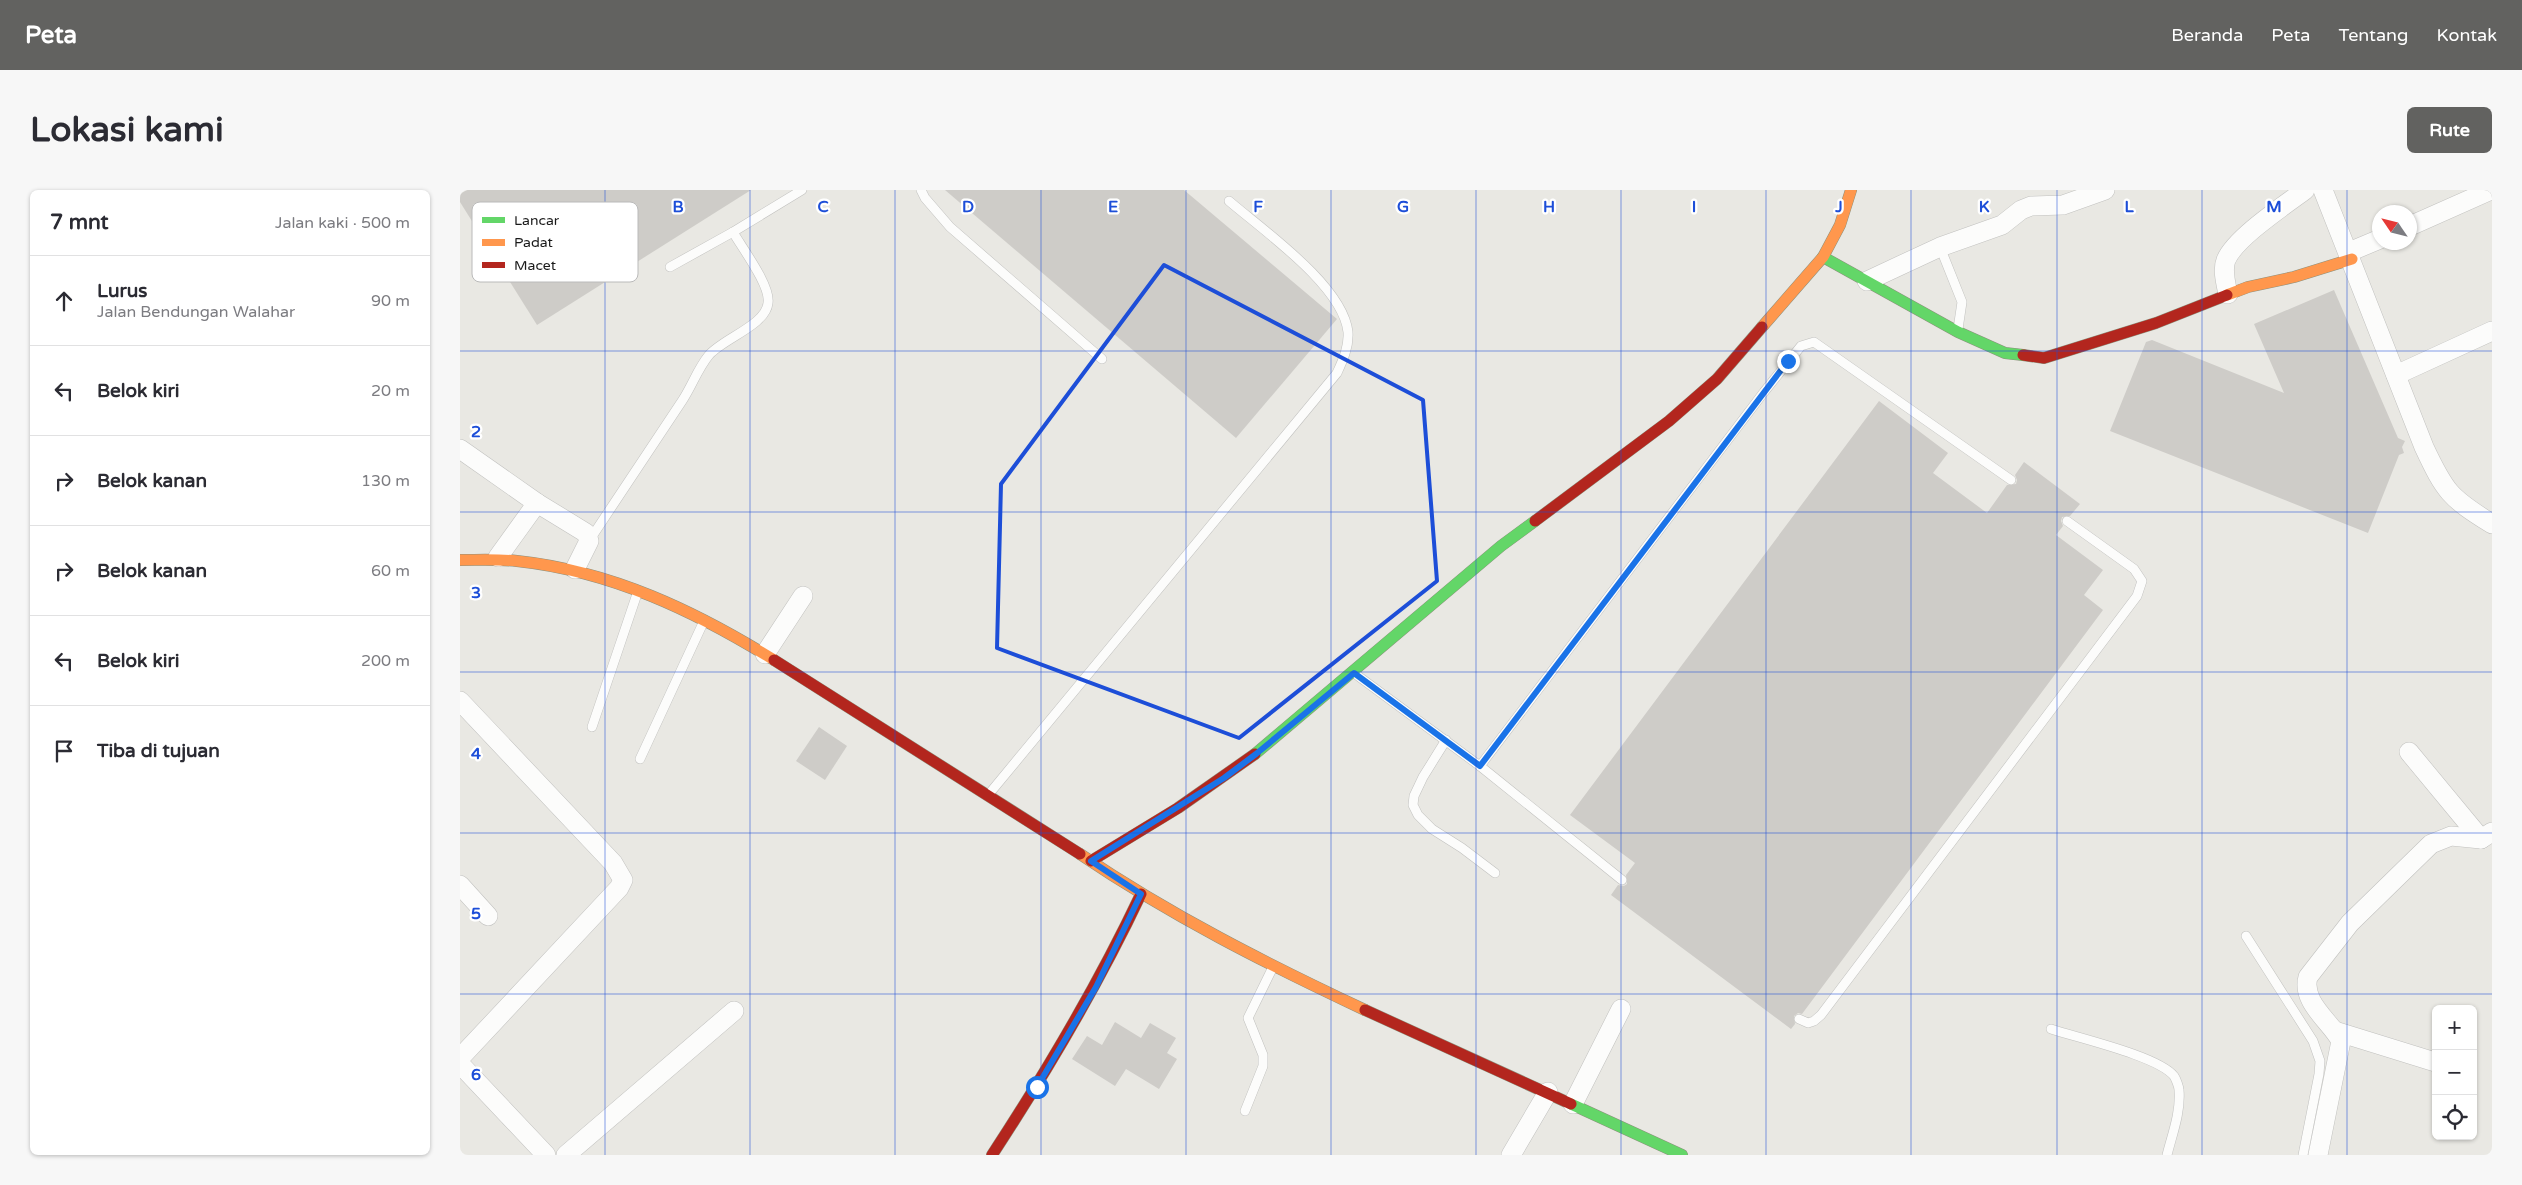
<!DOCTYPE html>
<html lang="id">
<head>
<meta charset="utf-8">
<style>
	:root { --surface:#fff; --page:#f7f7f7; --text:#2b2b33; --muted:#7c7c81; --line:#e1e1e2; --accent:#626260 }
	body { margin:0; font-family:"Varela Round",sans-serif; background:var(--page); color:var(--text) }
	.controls { position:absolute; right:15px; bottom:15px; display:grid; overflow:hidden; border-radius:8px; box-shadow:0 1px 4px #0004 }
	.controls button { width:45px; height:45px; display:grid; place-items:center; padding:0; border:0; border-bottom:1px solid var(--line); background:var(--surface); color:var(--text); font:25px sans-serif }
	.compass { position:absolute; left:1912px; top:15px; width:45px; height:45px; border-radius:50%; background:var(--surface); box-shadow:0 1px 4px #0004; rotate:305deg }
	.stop { position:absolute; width:15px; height:15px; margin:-11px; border:4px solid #1a73e8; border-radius:50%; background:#fff }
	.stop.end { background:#1a73e8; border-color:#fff; box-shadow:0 1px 5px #0008 }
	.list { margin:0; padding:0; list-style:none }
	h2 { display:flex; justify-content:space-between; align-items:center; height:65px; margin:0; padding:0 20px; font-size:21px }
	h2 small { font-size:16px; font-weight:400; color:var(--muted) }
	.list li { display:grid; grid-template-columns:32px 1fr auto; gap:15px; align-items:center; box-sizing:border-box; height:90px; padding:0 20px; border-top:1px solid var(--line) }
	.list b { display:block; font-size:19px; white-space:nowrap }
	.list p { margin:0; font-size:16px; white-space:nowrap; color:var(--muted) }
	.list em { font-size:16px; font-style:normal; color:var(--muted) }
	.icon { flex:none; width:28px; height:28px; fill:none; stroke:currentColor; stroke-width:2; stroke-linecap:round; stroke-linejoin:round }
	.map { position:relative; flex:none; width:2032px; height:965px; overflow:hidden; border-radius:8px }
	header { display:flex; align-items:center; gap:30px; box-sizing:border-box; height:70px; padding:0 25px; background:var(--accent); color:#fff }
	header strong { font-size:24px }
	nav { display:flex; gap:28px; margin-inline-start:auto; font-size:18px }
	.intro { display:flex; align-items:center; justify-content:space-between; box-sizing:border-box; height:120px; padding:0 30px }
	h1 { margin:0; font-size:35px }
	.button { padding:12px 22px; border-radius:8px; background:var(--accent); color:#fff; font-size:18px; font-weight:700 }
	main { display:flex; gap:30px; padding:0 30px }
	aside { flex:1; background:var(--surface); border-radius:8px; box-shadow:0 1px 4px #0004 }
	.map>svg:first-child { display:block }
	.building { fill:#ceccc8 }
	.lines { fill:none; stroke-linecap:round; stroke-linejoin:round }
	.lane-casing { stroke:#c1c1bf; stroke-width:10 }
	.street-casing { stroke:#c1c1bf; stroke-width:20 }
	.fast-casing { stroke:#8d917d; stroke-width:12 }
	.slow-casing { stroke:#8d917d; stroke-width:12 }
	.jam-casing { stroke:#8d917d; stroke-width:12 }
	.lane { stroke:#fcfcfb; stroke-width:9 }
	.street { stroke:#fcfcfb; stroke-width:19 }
	.fast { stroke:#63d668; stroke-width:11 }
	.slow { stroke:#ff974d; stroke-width:11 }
	.jam { stroke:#b3261e; stroke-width:11 }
	.route { stroke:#1a73e8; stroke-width:6 }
	.marked { fill:none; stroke:#1d4ed8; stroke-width:4; stroke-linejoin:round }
	.grid { fill:none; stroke:#1d4ed8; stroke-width:1; stroke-opacity:0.55 }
	.key { fill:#fff; stroke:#bababa; stroke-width:1 }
	.key-label { font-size:14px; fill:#1a1a1a }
	.grid-label { font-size:16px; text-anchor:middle; font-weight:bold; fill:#1d4ed8; stroke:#fff; stroke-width:4.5; stroke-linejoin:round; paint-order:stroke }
</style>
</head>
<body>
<header>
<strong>Peta</strong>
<nav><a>Beranda</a><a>Peta</a><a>Tentang</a><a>Kontak</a></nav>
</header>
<div class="intro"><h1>Lokasi kami</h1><a class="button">Rute</a></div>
<main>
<aside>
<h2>7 mnt<small>Jalan kaki · 500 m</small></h2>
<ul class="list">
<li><svg class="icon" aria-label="ahead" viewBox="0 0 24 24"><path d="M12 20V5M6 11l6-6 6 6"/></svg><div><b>Lurus</b><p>Jalan Bendungan Walahar</p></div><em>90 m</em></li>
<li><svg class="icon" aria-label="left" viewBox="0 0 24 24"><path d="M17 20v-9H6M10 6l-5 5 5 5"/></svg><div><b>Belok kiri</b></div><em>20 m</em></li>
<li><svg class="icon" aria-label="right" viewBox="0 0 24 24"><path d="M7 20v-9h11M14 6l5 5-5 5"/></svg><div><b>Belok kanan</b></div><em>130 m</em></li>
<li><svg class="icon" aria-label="right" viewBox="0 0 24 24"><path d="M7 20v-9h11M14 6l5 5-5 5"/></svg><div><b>Belok kanan</b></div><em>60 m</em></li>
<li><svg class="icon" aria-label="left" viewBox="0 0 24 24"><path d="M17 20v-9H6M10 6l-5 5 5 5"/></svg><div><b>Belok kiri</b></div><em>200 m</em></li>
<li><svg class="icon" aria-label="arrive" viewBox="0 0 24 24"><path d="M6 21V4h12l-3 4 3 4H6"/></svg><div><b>Tiba di tujuan</b></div></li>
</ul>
</aside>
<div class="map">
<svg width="2032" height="965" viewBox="0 0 2032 965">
	<rect width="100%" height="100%" fill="#e9e8e3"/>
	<g class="building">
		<path d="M 7,0 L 291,0 L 77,135 L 0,12 L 0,4 Z"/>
		<path d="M 485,0 L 724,0 L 877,129 L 776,248 Z"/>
		<path d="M 1874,100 L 1938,248 L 1945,251 L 1942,257 L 1944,263 L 1939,265 L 1908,343 L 1650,241 L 1686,152 L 1692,150 L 1824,203 L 1794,134 Z"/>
		<path d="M 1419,211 L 1488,263 L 1473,283 L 1527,323 L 1547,295 L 1556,294 L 1557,290 L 1555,285 L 1564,272 L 1620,314 L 1610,326 L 1602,327 L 1601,331 L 1603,336 L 1596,345 L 1643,380 L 1624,405 L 1643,420 L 1342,824 L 1338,823 L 1334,826 L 1335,834 L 1331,839 L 1151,705 L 1158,695 L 1164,696 L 1167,694 L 1166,685 L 1175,673 L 1110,625 Z"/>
		<path d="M 359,537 L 387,556 L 365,590 L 336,571 Z"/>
		<path d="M 655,832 L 681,848 L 690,833 L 716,848 L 707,863 L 717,869 L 699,899 L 666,879 L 655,896 L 612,869 L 627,846 L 642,855 Z"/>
	</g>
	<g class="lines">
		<defs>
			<g id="lane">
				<path d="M 461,0 L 465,8 L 490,37 L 642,169"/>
				<path d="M 1480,57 L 1502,112 L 1498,139"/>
				<path d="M 210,77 L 273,42 L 342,0"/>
				<path d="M 129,351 C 160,304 191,257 222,211 C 232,196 238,178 249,165 C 264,148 306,135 308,113 C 311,96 282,58 273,42"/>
				<path d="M 894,483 L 1020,576 L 1162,690"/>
				<path d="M 132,537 L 177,404"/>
				<path d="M 986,550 L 963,587 L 954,606 L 953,615 L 958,625 L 972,639 L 1002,658 L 1035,683"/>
				<path d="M 180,569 L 243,433"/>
				<path d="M 1020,576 L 1304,202 L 1341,156 L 1354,152 L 1551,290"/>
				<path d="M 529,604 L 877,183 C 883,170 889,157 888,142 C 883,96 804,41 769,11"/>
				<path d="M 1786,746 L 1853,851 L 1860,871 L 1859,884 L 1843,965"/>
				<path d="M 1339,829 L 1348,833 L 1354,831 L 1361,825 L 1677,406 L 1682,391 L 1674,379 L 1607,331"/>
				<path d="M 1591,839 C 1618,848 1698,866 1714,886 C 1716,889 1719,897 1719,900 C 1721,922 1712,945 1707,965"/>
				<path d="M 785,921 L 803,876 L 803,865 L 788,828 L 813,777"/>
			</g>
			<g id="street">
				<path d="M 1863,0 L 1964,257 C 1985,302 1990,308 2032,334"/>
				<path d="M 1950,36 L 2031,0"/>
				<path d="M 1889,62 L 1920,49"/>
				<path d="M 1407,91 L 1480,57 L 1542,35 L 1561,20 L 1571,16 L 1603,15 L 1645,0"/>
				<path d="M 1768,104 C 1766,94 1762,80 1766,70 C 1775,48 1825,15 1845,0"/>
				<path d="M 1936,185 L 2032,141"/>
				<path d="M 0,259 L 77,313 L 126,343 L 129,351 L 115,379"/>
				<path d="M 38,367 L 77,313"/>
				<path d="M 305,464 L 343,406"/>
				<path d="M 0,511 L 153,673 L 163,690 L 159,698 L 0,868"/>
				<path d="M 1949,562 L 2021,649"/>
				<path d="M 0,695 L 28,726"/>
				<path d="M 1875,841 L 1975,872"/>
				<path d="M 0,874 L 86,965"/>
				<path d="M 1113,914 L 1161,819"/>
				<path d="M 106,965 L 274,821"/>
				<path d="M 1051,965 L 1088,902"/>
				<path d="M 1858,965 L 1881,851 C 1870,831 1841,812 1848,787 L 1890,733 L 1971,654 L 1991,646 L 2021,649 L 2032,642"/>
			</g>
			<g id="fast">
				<path d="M 1363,67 L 1498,142 L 1545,163 L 1563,165"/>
				<path d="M 795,564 L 1041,356 L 1075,331"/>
				<path d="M 1111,914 L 1222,965"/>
			</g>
			<g id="slow">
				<path d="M 1767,105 L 1788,97 L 1834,87 L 1892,69"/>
				<path d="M 1302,137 L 1363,67 L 1380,35 L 1391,0"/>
				<path d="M 0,370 C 19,370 38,369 57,371 C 151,381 235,421 314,470"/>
				<path d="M 620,664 C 710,725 807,774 905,820"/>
			</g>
			<g id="jam">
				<path d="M 1563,165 L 1584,168 L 1696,133 L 1767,105"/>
				<path d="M 1075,331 L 1209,231 L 1257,189 L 1302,137"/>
				<path d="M 314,470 L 620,664"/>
				<path d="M 631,671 L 718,618 L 795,564"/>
				<path d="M 905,820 L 1111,914"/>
				<path d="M 532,965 C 587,881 638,795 681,704"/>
			</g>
		</defs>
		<use href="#lane" class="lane-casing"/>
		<use href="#street" class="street-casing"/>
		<use href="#fast" class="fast-casing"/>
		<use href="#slow" class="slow-casing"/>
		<use href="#jam" class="jam-casing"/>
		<use href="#lane" class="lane"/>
		<use href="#street" class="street"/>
		<use href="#fast" class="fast"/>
		<use href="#slow" class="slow"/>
		<use href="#jam" class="jam"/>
	</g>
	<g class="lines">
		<path class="route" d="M 577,897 L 636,797 L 681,704 L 631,671 L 764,588 L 796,564 L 894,483 L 1020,576 L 1328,171"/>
	</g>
	<path class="marked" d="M 704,75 L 963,210 L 977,391 L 779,548 L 537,458 L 541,294 Z"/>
	<path class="grid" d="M 145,0 L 145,965M 290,0 L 290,965M 435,0 L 435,965M 581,0 L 581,965M 726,0 L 726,965M 871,0 L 871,965M 1016,0 L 1016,965M 1161,0 L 1161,965M 1306,0 L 1306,965M 1451,0 L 1451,965M 1597,0 L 1597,965M 1742,0 L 1742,965M 1887,0 L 1887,965M 0,161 L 2032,161M 0,322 L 2032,322M 0,482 L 2032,482M 0,643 L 2032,643M 0,804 L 2032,804"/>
	<rect x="12" y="12" width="166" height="80" rx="8" class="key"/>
	<rect x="22" y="27" width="23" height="6" fill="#63d668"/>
	<rect x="22" y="49" width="23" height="7" fill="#ff974d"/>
	<rect x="22" y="72" width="23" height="6" fill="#b3261e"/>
	<g class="key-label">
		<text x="54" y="35">Lancar</text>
		<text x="54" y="57">Padat</text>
		<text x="54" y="80">Macet</text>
	</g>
	<g class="grid-label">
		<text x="218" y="22">B</text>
		<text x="363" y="22">C</text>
		<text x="508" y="22">D</text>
		<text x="653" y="22">E</text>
		<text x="798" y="22">F</text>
		<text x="943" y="22">G</text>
		<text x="1089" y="22">H</text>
		<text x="1234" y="22">I</text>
		<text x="1379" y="22">J</text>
		<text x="1524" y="22">K</text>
		<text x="1669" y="22">L</text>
		<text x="1814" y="22">M</text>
		<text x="16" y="247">2</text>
		<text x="16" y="408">3</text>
		<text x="16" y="569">4</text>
		<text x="16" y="729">5</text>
		<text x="16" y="890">6</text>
	</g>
</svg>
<div class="controls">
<button>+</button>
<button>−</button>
<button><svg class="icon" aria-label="locate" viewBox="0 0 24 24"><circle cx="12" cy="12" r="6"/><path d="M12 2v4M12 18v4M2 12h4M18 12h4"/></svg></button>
</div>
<svg class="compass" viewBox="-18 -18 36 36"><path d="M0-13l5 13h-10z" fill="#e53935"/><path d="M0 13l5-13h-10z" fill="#7c7c81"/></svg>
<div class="stop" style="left:577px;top:897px"></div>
<div class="stop end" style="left:1328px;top:171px"></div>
</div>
</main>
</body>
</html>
